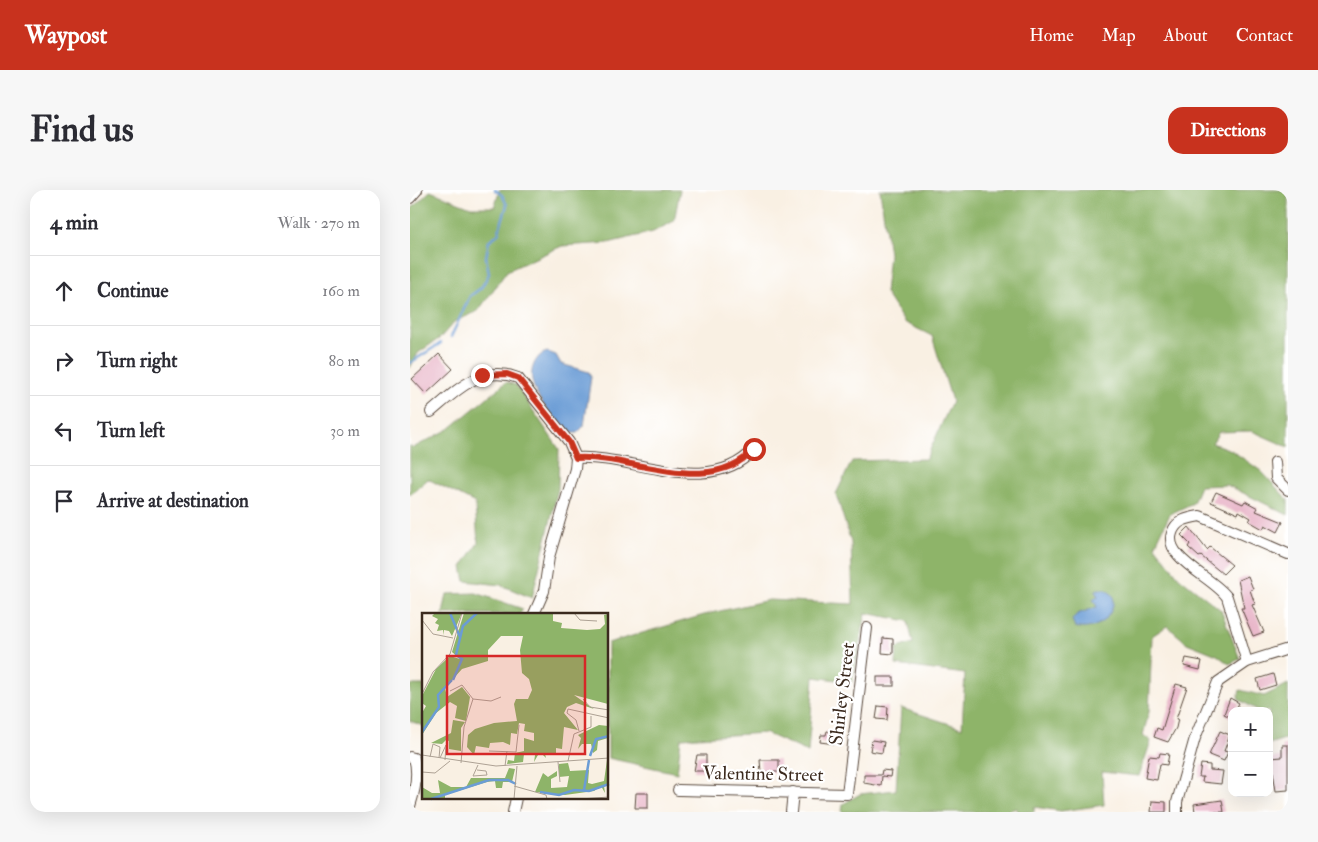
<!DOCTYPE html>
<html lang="en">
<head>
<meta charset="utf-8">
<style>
	:root { --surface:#fff; --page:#f7f7f7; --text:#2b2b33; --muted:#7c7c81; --line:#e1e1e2; --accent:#c8321e }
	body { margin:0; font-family:"IM FELL Double Pica",serif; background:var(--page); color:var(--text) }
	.controls { position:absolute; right:15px; bottom:15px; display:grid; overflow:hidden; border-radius:10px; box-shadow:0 5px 20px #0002 }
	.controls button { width:45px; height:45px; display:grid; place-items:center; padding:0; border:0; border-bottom:1px solid var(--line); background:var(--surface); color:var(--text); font:25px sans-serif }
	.stop { position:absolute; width:15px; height:15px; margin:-11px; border:4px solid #c8321e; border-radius:50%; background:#fff }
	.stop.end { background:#c8321e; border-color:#fff; box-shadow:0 1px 5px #0008 }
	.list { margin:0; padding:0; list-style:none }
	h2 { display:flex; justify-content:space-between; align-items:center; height:65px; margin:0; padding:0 20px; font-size:21px }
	h2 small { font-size:16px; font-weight:400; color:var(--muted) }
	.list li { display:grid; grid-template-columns:32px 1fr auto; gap:15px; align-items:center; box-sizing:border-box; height:70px; padding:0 20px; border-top:1px solid var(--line) }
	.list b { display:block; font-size:19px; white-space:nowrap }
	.list em { font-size:16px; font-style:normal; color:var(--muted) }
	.icon { flex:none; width:28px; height:28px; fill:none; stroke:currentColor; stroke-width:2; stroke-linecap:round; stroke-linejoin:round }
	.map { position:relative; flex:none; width:878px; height:622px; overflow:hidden; border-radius:15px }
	header { display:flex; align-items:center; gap:30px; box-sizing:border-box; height:70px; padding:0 25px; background:var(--accent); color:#fff }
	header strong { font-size:24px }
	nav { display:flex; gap:28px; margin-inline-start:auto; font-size:18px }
	.intro { display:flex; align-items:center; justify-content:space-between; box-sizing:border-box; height:120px; padding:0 30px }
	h1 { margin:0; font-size:35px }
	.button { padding:12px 22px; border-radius:15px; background:var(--accent); color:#fff; font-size:18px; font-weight:700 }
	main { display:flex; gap:30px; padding:0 30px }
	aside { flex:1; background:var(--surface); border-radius:15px; box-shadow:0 5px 20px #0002 }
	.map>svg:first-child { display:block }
	.forest { fill:#8eb469; stroke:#646f44 }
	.water { fill:#6b9cd5; stroke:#53637a }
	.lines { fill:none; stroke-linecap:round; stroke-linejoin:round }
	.stream { stroke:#6b9cd5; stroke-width:2.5 }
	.building { fill:#e7b0c5 }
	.minor-casing { stroke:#58483c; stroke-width:12 }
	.minor { stroke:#fff; stroke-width:10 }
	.route { stroke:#c8321e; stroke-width:6 }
	.labels { text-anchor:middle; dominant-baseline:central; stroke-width:4.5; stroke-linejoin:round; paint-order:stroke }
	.street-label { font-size:19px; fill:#3b2a1e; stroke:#fff }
	.inset-river { fill:none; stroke:#6b9cd5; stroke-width:2.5 }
	.inset-road { fill:none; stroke:#ada194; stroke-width:1 }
	.view { fill:#d62828; fill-opacity:0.15; stroke:#d62828; stroke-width:2.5 }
	.inset-edge { fill:none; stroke:#3b2a1e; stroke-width:2.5 }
</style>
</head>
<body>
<header>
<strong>Waypost</strong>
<nav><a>Home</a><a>Map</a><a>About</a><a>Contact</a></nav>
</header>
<div class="intro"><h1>Find us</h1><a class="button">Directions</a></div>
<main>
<aside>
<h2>4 min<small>Walk · 270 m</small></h2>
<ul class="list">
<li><svg class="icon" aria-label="ahead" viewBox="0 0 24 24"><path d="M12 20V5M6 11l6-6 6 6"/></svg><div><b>Continue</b></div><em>160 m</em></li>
<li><svg class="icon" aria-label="right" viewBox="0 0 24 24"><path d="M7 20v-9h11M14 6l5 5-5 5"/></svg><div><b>Turn right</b></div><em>80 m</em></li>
<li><svg class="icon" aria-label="left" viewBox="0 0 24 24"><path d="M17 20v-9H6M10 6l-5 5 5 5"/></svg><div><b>Turn left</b></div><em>30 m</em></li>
<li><svg class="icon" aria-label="arrive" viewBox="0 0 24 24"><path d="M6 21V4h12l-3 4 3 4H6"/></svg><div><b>Arrive at destination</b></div></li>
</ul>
</aside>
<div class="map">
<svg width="878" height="622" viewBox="0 0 878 622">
	<rect width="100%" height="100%" fill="#fff"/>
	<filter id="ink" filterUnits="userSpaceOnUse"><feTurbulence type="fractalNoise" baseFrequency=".02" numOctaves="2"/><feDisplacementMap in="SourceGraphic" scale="10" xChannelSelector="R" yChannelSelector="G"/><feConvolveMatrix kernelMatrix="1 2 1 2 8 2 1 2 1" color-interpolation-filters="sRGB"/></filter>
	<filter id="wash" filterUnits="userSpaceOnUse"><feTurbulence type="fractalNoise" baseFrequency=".0096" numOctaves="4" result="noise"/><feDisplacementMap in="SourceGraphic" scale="20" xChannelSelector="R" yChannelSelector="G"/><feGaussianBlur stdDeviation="1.12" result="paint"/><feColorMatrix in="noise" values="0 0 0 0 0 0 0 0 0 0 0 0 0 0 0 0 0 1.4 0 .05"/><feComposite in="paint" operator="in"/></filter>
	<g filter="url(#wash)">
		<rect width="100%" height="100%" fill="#f9f0e3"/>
		<g class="forest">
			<path d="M 89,0 L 270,0 L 264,31 L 243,42 L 198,53 L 152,56 L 97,81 L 68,121 L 44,132 L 30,148 L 8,163 L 0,178 L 0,20 L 20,1 L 61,17 L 85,17 Z"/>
			<path d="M 470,0 L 878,0 L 878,257 L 842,241 L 809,242 L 802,253 L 821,260 L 851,281 L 878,310 L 878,325 L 817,295 L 790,296 L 783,313 L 760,324 L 745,356 L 769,387 L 811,420 L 830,469 L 819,474 L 807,465 L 777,453 L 757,436 L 742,446 L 739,522 L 733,545 L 741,551 L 729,586 L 692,582 L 694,615 L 651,621 L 624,617 L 624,622 L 608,622 L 607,618 L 594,622 L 432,622 L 433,614 L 450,604 L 486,600 L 491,518 L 552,538 L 555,484 L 486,475 L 487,458 L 503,453 L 498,431 L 456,423 L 442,492 L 404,487 L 398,562 L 355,543 L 271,548 L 267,583 L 198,568 L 198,453 L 301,423 L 359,410 L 443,414 L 441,352 L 426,304 L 442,271 L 516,269 L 542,211 L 522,146 L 494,132 L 475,103 L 479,64 Z"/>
			<path d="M 96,192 L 106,195 L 149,259 L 148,299 L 122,408 L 91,395 L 55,391 L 52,377 L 68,353 L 65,313 L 18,289 L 0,305 L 0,255 L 3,258 L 39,239 Z"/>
			<path d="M 66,403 L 113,419 L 110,424 L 33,424 L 37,404 Z"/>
			<path d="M 878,494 L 878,548 L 859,554 L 859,521 L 849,521 L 828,509 L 830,500 L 854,506 Z"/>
			<path d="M 0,495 L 14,495 L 14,536 L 0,531 Z"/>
		</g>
		<g class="water">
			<path d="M 138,162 L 146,165 L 151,174 L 179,182 L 181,187 L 174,236 L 167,243 L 156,243 C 143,226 113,198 124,174 C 127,168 131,163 138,162 Z"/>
			<path d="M 688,399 L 695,399 L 703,405 C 707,426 685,443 665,437 L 662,430 L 667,424 L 687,417 L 683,409 L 688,407 L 685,401 Z"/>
		</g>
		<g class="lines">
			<g class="stream">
				<path d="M 41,147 L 60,106 L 71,98 L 79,84 L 76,67 L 79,51 L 88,44 L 97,15 L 92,5 L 85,0"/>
				<path d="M 0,173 L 31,153"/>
			</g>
		</g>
		<g id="blocks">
			<g class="building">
				<path d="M 29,164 L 43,179 L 16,204 L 2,189 Z"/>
				<path d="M 806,302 L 833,314 L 835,311 L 848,318 L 846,321 L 873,332 L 868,342 L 855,335 L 853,339 L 839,331 L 841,328 L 829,321 L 828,324 L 801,312 Z"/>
				<path d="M 779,337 L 797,360 L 800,357 L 822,375 L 813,384 L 791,366 L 789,367 L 778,357 L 780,354 L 771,345 Z"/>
				<path d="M 838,386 L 843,399 L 840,400 L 845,414 L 842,415 L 854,442 L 843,446 L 831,418 L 834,418 L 828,390 Z"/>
				<path d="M 473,448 L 483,449 L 483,464 L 472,463 Z"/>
				<path d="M 776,468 L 792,471 L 790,480 L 774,476 Z"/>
				<path d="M 863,484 L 866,495 L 850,500 L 847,489 Z"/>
				<rect x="467" y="487" width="17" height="9"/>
				<path d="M 766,494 L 777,497 L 766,529 L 768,529 L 766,538 L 758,552 L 744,547 L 747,538 L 752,540 Z"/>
				<path d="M 820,508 L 829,513 L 825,521 L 822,521 L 822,528 L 814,524 Z"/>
				<path d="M 468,516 L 478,517 L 477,530 L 466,529 Z"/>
				<path d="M 417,541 L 426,542 L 425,554 L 410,552 L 411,545 L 416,545 Z"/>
				<path d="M 810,541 L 820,545 L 814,561 L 818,562 L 814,571 L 799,565 Z"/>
				<path d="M 462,550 L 474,552 L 472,563 L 460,561 Z"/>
				<path d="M 872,555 L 878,555 L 878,600 L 866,601 L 861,568 L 872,567 Z"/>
				<path d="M 750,563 L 759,564 L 757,575 L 750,574 L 747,590 L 735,588 L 739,566 L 749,567 Z"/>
				<path d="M 287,565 L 296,565 L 296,581 L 284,581 Z"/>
				<path d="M 350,570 L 369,570 L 369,582 L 351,582 Z"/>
				<path d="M 791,574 L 800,575 L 800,580 L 813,581 L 811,594 L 792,592 L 793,587 L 789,587 Z"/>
				<path d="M 472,580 L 481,581 L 480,587 L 472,586 L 471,596 L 454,593 L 454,585 L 471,585 Z"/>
				<path d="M 226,603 L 238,603 L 238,618 L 225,618 Z"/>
				<path d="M 812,610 L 814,622 L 785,622 L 784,614 Z"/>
				<path d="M 742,611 L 756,612 L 756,622 L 741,622 Z"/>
			</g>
		</g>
	</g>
	<g filter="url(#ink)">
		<use href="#blocks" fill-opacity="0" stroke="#58483c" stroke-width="1"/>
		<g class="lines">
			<defs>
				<g id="minor">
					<path d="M 0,8 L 7,0"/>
					<path d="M 21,222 C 47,200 71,174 108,188 L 159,252 L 166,268 L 165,279 L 139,367 L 134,401 L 124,424"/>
					<path d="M 166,268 C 220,264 300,309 344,259"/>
					<path d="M 865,272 L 866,288 L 878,300"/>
					<path d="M 837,472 L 817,407 C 804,388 753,368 762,343 C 766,330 778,328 790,326 L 878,364"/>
					<path d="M 0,567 L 4,568 C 9,584 5,601 0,616"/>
					<path d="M 268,600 L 437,604 L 457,438"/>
					<path d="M 103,622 L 106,608"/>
					<path d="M 381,622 L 383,602"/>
					<path d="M 767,622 L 767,612 L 785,548 L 808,492 L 837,472 L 878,459"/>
				</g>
			</defs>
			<use href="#minor" class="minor-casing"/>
			<use href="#minor" class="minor"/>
		</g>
	</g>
	<g class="lines" filter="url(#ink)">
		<path class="route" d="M 72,185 L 97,184 L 108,188 L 159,252 L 166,268 C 220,264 300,309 344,259"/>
	</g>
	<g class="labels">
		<g class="street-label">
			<text transform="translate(432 504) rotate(-83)">Shirley Street</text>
			<text transform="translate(353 584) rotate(1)">Valentine Street</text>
		</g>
	</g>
	<g transform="translate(12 423)">
		<rect width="186" height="186" fill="#f9f0e3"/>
		<path d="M 13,0 L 40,0 L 30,23 L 27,18 L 22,17 L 21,22 L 21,17 L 15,18 L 17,12 L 13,10 L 16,6 L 10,3 ZM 42,0 L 131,0 L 131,8 L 140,10 L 139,15 L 165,17 L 178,16 L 183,11 L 182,2 L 186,1 L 186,91 L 152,82 L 172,96 L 154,90 L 145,94 L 142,100 L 156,117 L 142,114 L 140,136 L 134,135 L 134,140 L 123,141 L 124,145 L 120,141 L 116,142 L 112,149 L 113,142 L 102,141 L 101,149 L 85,151 L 86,147 L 92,148 L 93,140 L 102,138 L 102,125 L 112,128 L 112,120 L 102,118 L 103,111 L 97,110 L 95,121 L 89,120 L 88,132 L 81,129 L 68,130 L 67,135 L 54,133 L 52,142 L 45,134 L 46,122 L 53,116 L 72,110 L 95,108 L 92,91 L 94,86 L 106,86 L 110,77 L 107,66 L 100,60 L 98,37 L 101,23 L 79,23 L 66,37 L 66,48 L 40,56 L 23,75 L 25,84 L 40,74 L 48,84 L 44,108 L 33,105 L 35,93 L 28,89 L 14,100 L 0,122 L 0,100 L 4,93 L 0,90 L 0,83 L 14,56 L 28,43 L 38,46 L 30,39 ZM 31,107 L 43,109 L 39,115 L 39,138 L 27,136 L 27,128 L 24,127 L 20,131 L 9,130 L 29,120 ZM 177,112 L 186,113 L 186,125 L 176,128 L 175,137 L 171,140 L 169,131 L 160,131 L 156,136 L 159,125 L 156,122 ZM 185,147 L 186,147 L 186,172 L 182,173 L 183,180 L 179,173 L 172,178 L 143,182 L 113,179 L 121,160 L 126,164 L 135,158 L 135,163 L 129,166 L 129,175 L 145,174 L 147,163 L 137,164 L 137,151 L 146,150 L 148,158 L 167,157 L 166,170 L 170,171 L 182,168 ZM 87,155 L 93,156 L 90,169 L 81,169 L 80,175 L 74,175 L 73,168 L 65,169 L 23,182 L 23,185 L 0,186 L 0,174 L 10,180 L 18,180 L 16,167 L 29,174 L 44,174 L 49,165 L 83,165 Z" fill="#8eb469"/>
		<path class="inset-river" d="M 28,0 L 38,24M 31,67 L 40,46 L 34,42 L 41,13 L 55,0M 0,119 L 17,94 L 16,82 L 30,67M 168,143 L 174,126 L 187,123M 162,177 L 167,147M 118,179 L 137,182 L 152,177 L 167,178 L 187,171M 9,186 L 67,167 L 86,167 L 94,171"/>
		<path class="inset-road" d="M 152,0 L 158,7 L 175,8M 0,7 L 11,21 L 31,25M 28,78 L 40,72 L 51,86 L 42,114 L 39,150M 0,81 L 11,59 L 28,41 L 40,0M 51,86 L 69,88 L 79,84M 161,86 L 168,94 L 187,97M 157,118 L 154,107 L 145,100 L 146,96 L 187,105M 67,138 L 94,139 L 97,112M 0,142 L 74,153 L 187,145M 8,144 L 11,131 L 18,134 L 17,145M 18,145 L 24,132 L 23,147M 146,148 L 152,121 L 169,114 L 169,103M 136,149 L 138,169M 83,153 L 85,138M 55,157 L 64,158 L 65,162 L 51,163 L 56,152M 0,159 L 13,160 L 28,148M 92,173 L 124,182 L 125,186M 29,186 L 92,186M 92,186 L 95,153M 158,186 L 187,184"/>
		<path class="view" d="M 25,43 L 163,43 L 163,141 L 25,141 Z"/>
		<rect width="186" height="186" class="inset-edge"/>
	</g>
</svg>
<div class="controls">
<button>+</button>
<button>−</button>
</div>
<div class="stop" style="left:344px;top:259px"></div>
<div class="stop end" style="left:72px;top:185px"></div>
</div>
</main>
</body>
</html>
